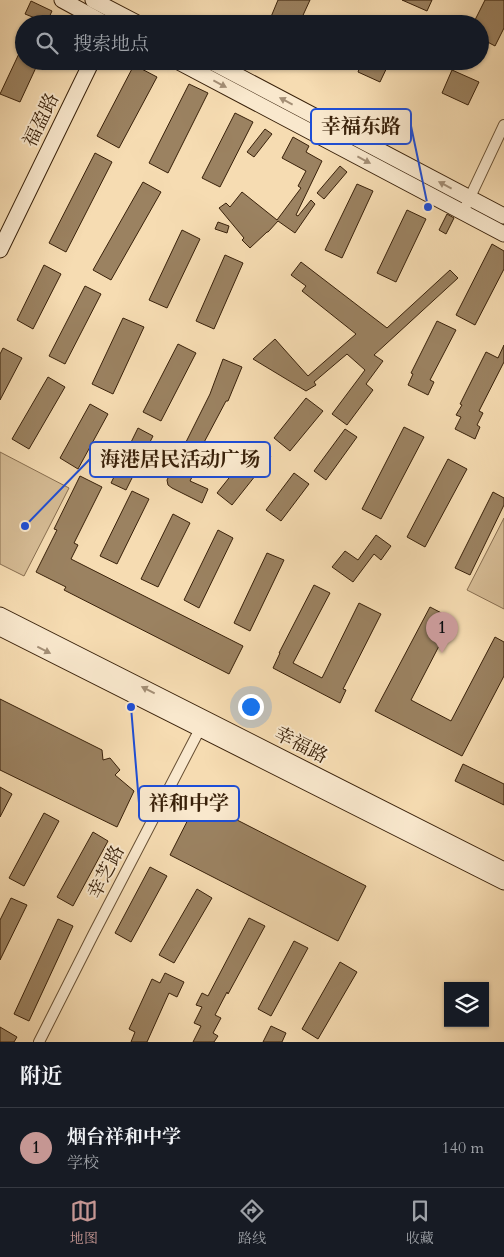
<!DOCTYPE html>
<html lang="zh">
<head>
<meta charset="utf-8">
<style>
	:root { --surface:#171b24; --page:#20242c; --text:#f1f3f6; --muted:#9ea1a6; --line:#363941; --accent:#c59692 }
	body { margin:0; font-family:Cardo,"Noto Serif SC",serif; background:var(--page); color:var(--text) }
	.controls { position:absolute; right:15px; bottom:15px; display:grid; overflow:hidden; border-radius:0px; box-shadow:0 1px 4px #0004 }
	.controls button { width:45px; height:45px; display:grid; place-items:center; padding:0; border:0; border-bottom:1px solid var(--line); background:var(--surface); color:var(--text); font:25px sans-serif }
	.you { position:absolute; left:250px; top:706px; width:18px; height:18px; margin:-12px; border:4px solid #fff; border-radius:50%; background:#1a73e8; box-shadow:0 0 0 8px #1a73e833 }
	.badge { display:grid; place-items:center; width:32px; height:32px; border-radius:50%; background:var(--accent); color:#111; font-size:16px; font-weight:700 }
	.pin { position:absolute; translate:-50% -41px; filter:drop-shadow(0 1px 2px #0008) }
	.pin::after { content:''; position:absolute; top:26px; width:18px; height:15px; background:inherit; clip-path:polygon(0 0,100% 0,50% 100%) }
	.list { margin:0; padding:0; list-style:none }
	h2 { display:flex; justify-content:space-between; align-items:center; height:65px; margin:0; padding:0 20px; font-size:21px }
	h2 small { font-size:16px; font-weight:400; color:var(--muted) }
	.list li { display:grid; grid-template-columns:32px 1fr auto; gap:15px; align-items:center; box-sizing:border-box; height:80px; padding:0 20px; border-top:1px solid var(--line) }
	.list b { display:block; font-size:19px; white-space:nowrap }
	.list p { margin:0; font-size:16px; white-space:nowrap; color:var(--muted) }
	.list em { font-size:16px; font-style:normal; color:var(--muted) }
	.icon { flex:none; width:28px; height:28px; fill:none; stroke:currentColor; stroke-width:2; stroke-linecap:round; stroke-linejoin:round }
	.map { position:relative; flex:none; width:504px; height:1042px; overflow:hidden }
	.search { position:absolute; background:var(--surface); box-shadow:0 1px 4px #0004; left:15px; right:15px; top:15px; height:55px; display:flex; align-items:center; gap:12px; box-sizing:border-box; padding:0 18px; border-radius:28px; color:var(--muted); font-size:19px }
	.sheet { height:145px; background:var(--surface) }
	nav { display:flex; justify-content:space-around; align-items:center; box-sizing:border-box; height:70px; border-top:1px solid var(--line); background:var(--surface); font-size:14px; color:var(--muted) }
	nav a { display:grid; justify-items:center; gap:2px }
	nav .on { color:var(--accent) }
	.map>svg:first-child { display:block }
	.green { fill:#d6bc95; stroke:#886e50 }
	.building { fill:#9b8261; stroke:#39210a }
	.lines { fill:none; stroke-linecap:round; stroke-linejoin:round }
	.street-casing { stroke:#685034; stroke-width:12 }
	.secondary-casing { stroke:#39210a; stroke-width:17 }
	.street { stroke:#f9e8cd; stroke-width:10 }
	.secondary { stroke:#f9e8cd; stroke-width:15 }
	.oneway { fill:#a38e75 }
	.labels { text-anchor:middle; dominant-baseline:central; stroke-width:4; stroke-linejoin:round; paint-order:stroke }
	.street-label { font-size:19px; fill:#39210a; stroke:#f9e8cd }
	.leader { fill:none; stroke:#1d4ed8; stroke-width:2 }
	.callout-dot { fill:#1d4ed8; stroke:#f9e8cd; stroke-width:2 }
	.callout { fill:#f9e8cd; stroke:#1d4ed8; stroke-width:2 }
	.callout-label { font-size:20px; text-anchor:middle; font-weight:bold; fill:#39210a }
</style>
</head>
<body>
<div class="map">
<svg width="504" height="1042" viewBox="0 0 504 1042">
	<rect width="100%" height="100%" fill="#f6dcb2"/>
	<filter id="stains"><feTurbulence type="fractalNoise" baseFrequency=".004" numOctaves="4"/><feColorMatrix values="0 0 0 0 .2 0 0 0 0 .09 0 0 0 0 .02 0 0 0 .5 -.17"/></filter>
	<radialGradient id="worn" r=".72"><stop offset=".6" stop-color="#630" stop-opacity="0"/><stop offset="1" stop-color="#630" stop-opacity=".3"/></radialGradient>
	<g class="green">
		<path d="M 0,452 L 69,488 L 24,576 L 0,564 Z"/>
		<path d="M 504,518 L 504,609 L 467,590 Z"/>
	</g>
	<g class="building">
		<path d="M 278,0 L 310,0 L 299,24 L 268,24 Z"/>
		<path d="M 402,0 L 432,0 L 427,11 Z"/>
		<path d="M 485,0 L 504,0 L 504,28 L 495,46 L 480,38 L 480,24 L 473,24 Z"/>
		<path d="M 31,1 L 52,11 L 46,24 L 33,24 L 35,18 L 25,14 Z"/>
		<path d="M 24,43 L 24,61 L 39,61 L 20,102 L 0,94 Z"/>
		<path d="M 362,61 L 390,61 L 380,82 L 358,72 Z"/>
		<path d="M 134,65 L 157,77 L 119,148 L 97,136 Z"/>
		<path d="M 452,70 L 479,82 L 468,105 L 442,93 Z"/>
		<path d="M 189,84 L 208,93 L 168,173 L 149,163 Z"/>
		<path d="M 235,113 L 253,122 L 220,187 L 202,178 Z"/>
		<path d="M 265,129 L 272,134 L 254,157 L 247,152 Z"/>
		<path d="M 293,137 L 309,146 L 306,152 L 322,161 L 296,215 L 298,216 L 311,200 L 315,204 L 295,233 L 278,221 L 268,232 L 267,232 L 250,248 L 242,240 L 244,238 L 219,208 L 226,203 L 230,207 L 242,192 L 277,220 L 301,188 L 298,186 L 306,171 L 282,158 Z"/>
		<path d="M 95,153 L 112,162 L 66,252 L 49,243 Z"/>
		<path d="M 340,166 L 347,172 L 324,199 L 317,193 Z"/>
		<path d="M 143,182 L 161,192 L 111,280 L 93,270 Z"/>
		<path d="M 357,184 L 373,191 L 342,258 L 325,250 Z"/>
		<path d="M 407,210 L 426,219 L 396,282 L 377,273 Z"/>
		<path d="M 447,214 L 454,218 L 446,234 L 439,230 Z"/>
		<path d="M 218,222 L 229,226 L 227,233 L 215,229 Z"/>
		<path d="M 182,230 L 200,239 L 167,308 L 149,300 Z"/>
		<path d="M 492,244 L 504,251 L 504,269 L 475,325 L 456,315 Z"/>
		<path d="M 225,255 L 243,263 L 214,329 L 196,321 Z"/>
		<path d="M 301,262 L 387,328 L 450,270 L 458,278 L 374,355 L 383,361 L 366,384 L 373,390 L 347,425 L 332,414 L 365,370 L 347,354 L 314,382 L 316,385 L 306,391 L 253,359 L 275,339 L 308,376 L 356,334 L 302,291 L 306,286 L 291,275 Z"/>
		<path d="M 44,265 L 61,274 L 33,329 L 17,320 Z"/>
		<path d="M 85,286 L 101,294 L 65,364 L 49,356 Z"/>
		<path d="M 123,318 L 144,327 L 113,394 L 92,384 Z"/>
		<path d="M 437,321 L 456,330 L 430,380 L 434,382 L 428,395 L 408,385 L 413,374 L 411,373 Z"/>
		<path d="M 178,344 L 196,353 L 161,421 L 143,412 Z"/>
		<path d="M 504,345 L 504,362 L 479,411 L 483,413 L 477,425 L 480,427 L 475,439 L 455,429 L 461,417 L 456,415 L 462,405 L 460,404 L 486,352 L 498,358 Z"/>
		<path d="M 3,348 L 22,358 L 0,400 L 0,354 Z"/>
		<path d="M 223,359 L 242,367 L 228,401 L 226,401 L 192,465 L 197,467 L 190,481 L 208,489 L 202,503 L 172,488 L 168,485 L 167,480 L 210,394 Z"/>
		<path d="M 48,377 L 65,387 L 29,449 L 12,439 Z"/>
		<path d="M 306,398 L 323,411 L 290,451 L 274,438 Z"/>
		<path d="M 90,404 L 108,414 L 78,469 L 60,458 Z"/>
		<path d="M 404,427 L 424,437 L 381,519 L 362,509 Z"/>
		<path d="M 138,428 L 153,436 L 126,490 L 111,483 Z"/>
		<path d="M 345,429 L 357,437 L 326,480 L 314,471 Z"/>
		<path d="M 256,444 L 271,456 L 232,505 L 217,493 Z"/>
		<path d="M 448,459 L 467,469 L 425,547 L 407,537 Z"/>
		<path d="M 294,473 L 309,484 L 281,521 L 266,510 Z"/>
		<path d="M 80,476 L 102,487 L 74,543 L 78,545 L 71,559 L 243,646 L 229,674 L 64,590 L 66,587 L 36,572 L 57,530 L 54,529 Z"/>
		<path d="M 132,491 L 149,499 L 117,564 L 100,556 Z"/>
		<path d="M 493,492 L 504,498 L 504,505 L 470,575 L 455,568 Z"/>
		<path d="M 173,514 L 190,523 L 158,587 L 141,579 Z"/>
		<path d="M 218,530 L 233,538 L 199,608 L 184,600 Z"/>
		<path d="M 376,535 L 391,546 L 381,560 L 374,554 L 353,582 L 332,567 L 345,551 L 358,560 Z"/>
		<path d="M 267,553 L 284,560 L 250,631 L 234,623 Z"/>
		<path d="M 314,585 L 330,593 L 293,663 L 322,678 L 359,603 L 381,614 L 343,689 L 346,690 L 340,703 L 273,668 L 280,653 L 279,653 Z"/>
		<path d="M 430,607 L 453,619 L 411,700 L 451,721 L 495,637 L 504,642 L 504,676 L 462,756 L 375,711 Z"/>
		<path d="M 0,699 L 102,750 L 103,760 L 110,758 L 120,770 L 115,775 L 134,791 L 117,827 L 0,770 Z"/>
		<path d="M 463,764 L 504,784 L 504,805 L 455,781 Z"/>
		<path d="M 0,787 L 12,794 L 0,817 Z"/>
		<path d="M 198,800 L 366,886 L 338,941 L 170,855 Z"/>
		<path d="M 44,813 L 59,821 L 24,886 L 9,878 Z"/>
		<path d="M 93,832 L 108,841 L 73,906 L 57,897 Z"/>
		<path d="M 150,867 L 167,876 L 131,942 L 115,933 Z"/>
		<path d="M 197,889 L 212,898 L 174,963 L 159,955 Z"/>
		<path d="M 11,898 L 27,905 L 0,960 L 0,920 Z"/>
		<path d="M 249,918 L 265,926 L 228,994 L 227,992 L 215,1015 L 221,1018 L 213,1033 L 218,1036 L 214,1042 L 193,1042 L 201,1026 L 194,1023 L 202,1007 L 196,1005 L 202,993 L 208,996 Z"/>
		<path d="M 58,919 L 73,926 L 29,1021 L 14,1014 Z"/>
		<path d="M 294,941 L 308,948 L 271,1016 L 258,1009 Z"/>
		<path d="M 340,962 L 357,972 L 318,1039 L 302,1029 Z"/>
		<path d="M 165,973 L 184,982 L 177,997 L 169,993 L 147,1042 L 131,1042 L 135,1032 L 129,1029 L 152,979 L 160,983 Z"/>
		<path d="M 271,1026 L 286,1033 L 282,1042 L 263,1042 Z"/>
		<path d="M 0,1027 L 17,1037 L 14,1042 L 0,1042 Z"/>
	</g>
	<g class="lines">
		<defs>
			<g id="street">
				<path d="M 463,212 L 504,125"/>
				<path d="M 39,1042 L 93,935 L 202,725"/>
			</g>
			<g id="secondary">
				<path d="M 62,0 L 106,24"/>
				<path d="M 93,0 L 139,24"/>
				<path d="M 177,61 L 504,234"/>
				<path d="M 210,61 L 504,216"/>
				<path d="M 0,250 L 92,61"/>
				<path d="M 0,615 L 504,870"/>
				<path d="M 0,628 L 504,882"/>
			</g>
		</defs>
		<use href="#street" class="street-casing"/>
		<use href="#secondary" class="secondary-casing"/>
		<use href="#street" class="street"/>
		<use href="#secondary" class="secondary"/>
	</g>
	<defs><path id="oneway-solid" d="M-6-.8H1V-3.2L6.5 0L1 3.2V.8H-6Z" transform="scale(1.25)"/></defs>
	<g class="oneway">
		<use href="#oneway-solid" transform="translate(220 84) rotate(28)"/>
		<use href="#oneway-solid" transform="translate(286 101) rotate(-152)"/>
		<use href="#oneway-solid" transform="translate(364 160) rotate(28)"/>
		<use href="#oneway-solid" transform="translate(445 185) rotate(-152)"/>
		<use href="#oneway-solid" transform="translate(44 650) rotate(27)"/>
		<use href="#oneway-solid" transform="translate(148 690) rotate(-153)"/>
	</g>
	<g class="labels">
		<g class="street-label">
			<text transform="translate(41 120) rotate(-64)">福盈路</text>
			<text transform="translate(301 745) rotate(27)">幸福路</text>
			<text transform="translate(106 872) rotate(-63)">幸芝路</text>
		</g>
	</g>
	<path class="leader" d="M428 207L411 126M25 526L90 459M131 707L139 803"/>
	<g class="callout-dot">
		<circle cx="428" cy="207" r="5"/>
		<circle cx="25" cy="526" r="5"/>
		<circle cx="131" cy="707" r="5"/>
	</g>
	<g class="callout">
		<rect x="311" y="109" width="100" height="35" rx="5"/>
		<rect x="90" y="442" width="180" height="35" rx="5"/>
		<rect x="139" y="786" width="100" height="35" rx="5"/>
	</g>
	<g class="callout-label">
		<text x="361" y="133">幸福东路</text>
		<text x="180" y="466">海港居民活动广场</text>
		<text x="189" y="810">祥和中学</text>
	</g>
	<rect width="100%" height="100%" filter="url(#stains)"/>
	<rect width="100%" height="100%" fill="url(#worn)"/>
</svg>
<div class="controls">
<button><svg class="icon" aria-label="layers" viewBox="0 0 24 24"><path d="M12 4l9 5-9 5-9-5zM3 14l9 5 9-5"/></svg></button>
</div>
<div class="you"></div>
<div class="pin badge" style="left:442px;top:653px">1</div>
<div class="search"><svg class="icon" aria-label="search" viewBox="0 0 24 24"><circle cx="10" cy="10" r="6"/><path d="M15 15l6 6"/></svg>搜索地点</div>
</div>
<section class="sheet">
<h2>附近<small></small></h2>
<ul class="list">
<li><span class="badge">1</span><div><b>烟台祥和中学</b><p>学校</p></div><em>140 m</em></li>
</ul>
</section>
<nav>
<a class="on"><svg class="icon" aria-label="map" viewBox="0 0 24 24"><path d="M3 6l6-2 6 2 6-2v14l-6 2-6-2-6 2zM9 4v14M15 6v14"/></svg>地图</a>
<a><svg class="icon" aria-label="directions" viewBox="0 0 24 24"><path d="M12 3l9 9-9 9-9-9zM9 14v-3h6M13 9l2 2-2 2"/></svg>路线</a>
<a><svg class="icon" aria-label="saved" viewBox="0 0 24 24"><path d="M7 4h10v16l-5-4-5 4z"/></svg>收藏</a>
</nav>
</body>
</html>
